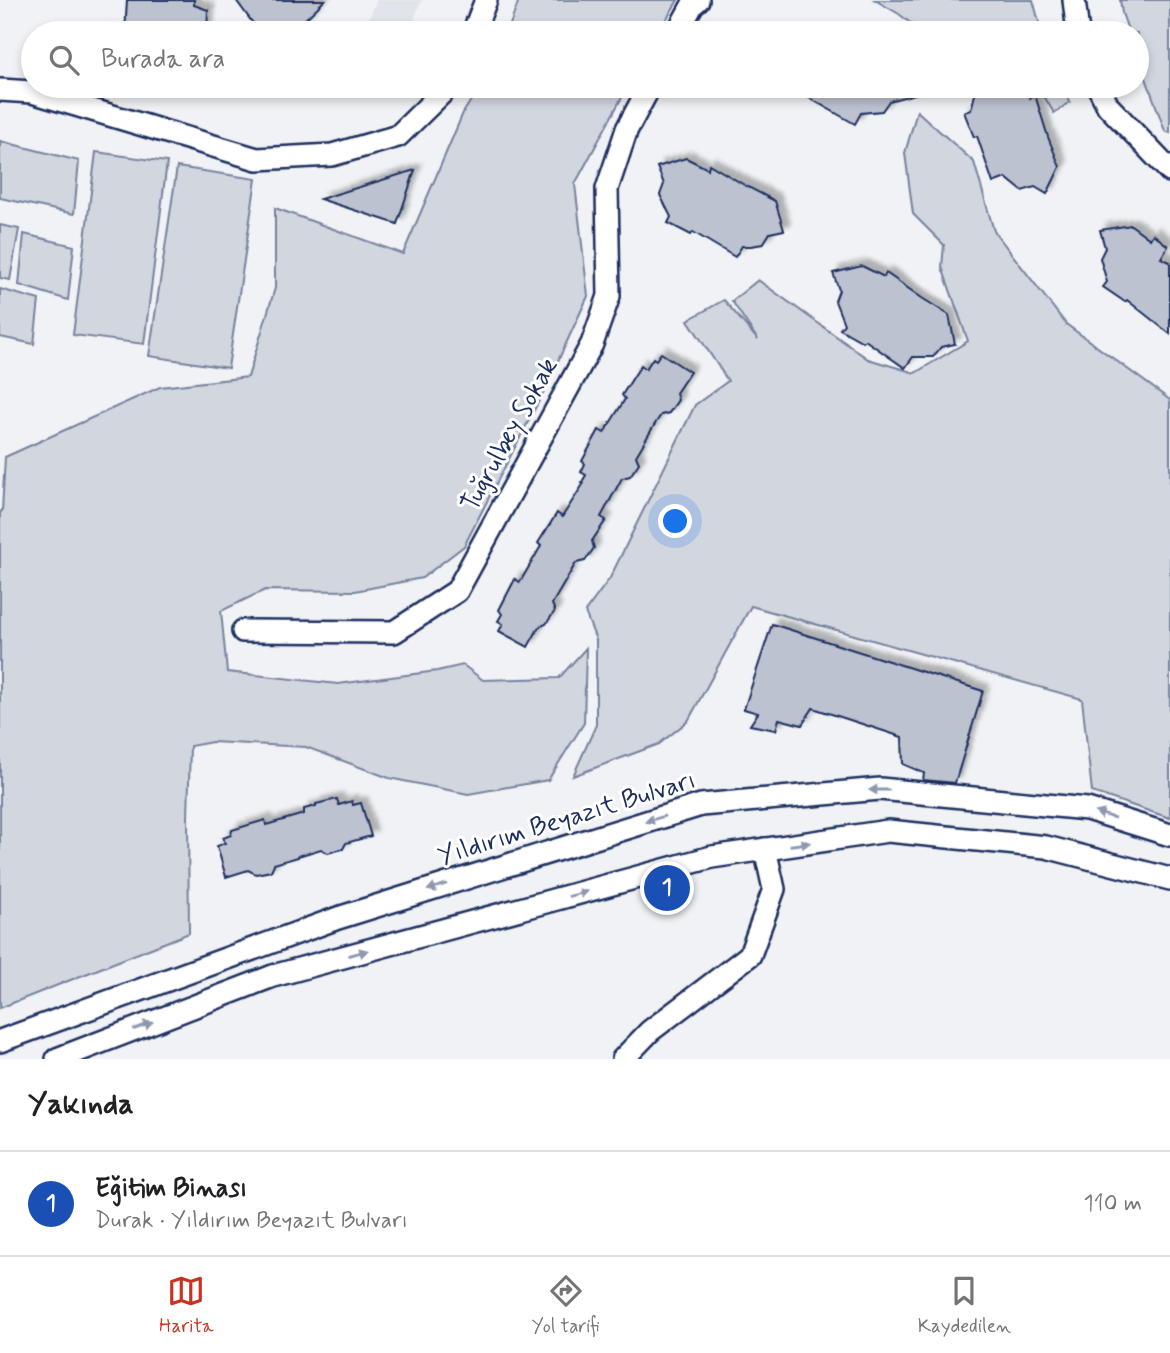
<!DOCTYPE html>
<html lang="tr">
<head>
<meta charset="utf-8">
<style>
	:root { --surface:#fff; --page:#f2f2f2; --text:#202124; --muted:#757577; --line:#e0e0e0; --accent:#c8321e }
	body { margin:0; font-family:Mynerve,sans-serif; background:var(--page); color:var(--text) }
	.you { position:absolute; left:676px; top:522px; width:24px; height:24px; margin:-18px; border:5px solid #fff; border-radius:50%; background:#1a73e8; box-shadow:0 0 0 10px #1a73e833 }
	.badge { display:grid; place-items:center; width:46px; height:46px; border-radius:50%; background:var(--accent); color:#fff; font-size:23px; font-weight:700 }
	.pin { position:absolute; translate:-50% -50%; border:4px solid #fff; box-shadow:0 2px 7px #0006 }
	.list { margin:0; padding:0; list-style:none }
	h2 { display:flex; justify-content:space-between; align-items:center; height:91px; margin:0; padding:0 28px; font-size:30px }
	h2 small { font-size:23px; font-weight:400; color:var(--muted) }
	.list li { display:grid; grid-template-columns:46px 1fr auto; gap:21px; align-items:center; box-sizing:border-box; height:105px; padding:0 28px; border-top:2px solid var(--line) }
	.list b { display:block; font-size:26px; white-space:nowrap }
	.list p { margin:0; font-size:23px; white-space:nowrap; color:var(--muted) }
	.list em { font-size:23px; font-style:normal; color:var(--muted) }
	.icon { flex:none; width:38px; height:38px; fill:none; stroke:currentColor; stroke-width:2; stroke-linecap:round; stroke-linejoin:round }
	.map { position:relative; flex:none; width:1170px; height:1059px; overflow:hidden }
	.search { position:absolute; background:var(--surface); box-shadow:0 4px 10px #0003; left:21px; right:21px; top:21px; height:77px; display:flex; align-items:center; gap:18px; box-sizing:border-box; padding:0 24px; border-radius:38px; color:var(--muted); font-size:26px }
	.sheet { height:196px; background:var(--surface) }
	nav { display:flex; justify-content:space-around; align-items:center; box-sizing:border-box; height:98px; border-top:2px solid var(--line); background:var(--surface); font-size:19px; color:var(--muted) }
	nav a { display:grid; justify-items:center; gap:4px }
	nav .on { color:var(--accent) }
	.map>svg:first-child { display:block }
	.built { fill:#e1e4ea }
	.green { fill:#d2d6df; stroke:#76829e; stroke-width:2 }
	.building { fill:#bcc2d0; stroke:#1b2f5e; stroke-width:2; filter:url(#shadow) }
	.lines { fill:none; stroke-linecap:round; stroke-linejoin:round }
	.street-casing { stroke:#1b2f5e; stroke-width:26 }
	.street { stroke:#fff; stroke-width:21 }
	.oneway { fill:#8d97ae }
	.labels { text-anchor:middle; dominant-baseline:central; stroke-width:6; stroke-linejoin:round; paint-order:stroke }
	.street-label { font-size:26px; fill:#1b2f5e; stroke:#fff }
</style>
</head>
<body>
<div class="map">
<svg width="1170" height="1059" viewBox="0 0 1170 1059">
	<defs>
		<filter id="shadow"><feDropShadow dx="6" dy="-6" stdDeviation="2" flood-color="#0004"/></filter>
	</defs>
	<rect width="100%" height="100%" fill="#f1f2f5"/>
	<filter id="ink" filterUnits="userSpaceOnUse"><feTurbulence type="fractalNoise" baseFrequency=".0143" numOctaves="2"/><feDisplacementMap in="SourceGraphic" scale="14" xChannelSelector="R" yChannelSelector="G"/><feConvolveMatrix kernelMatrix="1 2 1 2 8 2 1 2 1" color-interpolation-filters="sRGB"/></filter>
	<g filter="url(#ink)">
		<path class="built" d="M 377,0 L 422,0 L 408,33 L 362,33 Z"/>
		<g class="green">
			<path d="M 519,0 L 678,0 L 658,33 L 507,33 Z"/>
			<path d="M 875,0 L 1033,0 L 1042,33 L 923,33 L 899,14 Z"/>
			<path d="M 1120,0 L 1170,0 L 1170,133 L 1165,131 L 1137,53 L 1137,33 L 1129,33 L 1122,13 Z"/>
			<path d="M 480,86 L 628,86 L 575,184 L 588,296 L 545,389 L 464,546 L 422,578 L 355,591 L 265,590 L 221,611 L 227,672 L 338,684 L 437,671 L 463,665 L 483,680 L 559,678 L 586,648 L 584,723 L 548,780 L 468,794 L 389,778 L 306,747 L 212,742 L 190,746 L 188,818 L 189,933 L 0,1008 L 0,512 L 2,511 L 5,457 L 160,387 L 248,377 L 275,288 L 275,208 L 403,254 L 463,113 Z"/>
			<path d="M 1038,86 L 1063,86 L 1070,102 L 1054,113 Z"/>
			<path d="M 917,111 L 974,162 L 994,231 L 1066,324 L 1170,400 L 1170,818 L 1092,792 L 1082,699 L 751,606 L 688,721 L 659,744 L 573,776 L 596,725 L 596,640 L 585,612 L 610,578 L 695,405 L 728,381 L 688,320 L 724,300 L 758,340 L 732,301 L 758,280 L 868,359 L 915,373 L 968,341 L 942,267 L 944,245 L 913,214 L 905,153 Z"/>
			<path d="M 0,141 L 79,161 L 74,214 L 0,198 Z"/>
			<path d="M 96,152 L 167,162 L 144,344 L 73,335 Z"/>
			<path d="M 177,167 L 256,179 L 228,368 L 149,356 Z"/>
			<path d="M 0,225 L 19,229 L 10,280 L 0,278 Z"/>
			<path d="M 24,234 L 74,246 L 68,300 L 19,285 Z"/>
			<path d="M 0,289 L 39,300 L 34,344 L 0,337 Z"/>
		</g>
		<g class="building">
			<path d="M 127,0 L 194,0 L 194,5 L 208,10 L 207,33 L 125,33 Z"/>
			<path d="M 236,0 L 325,0 L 291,33 L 260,33 Z"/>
			<path d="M 788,86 L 925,86 L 926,91 L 889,101 L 882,111 L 861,113 L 855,124 Z"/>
			<path d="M 977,86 L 1025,86 L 1030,98 L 1035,95 L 1048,137 L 1060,167 L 1047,194 L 1035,187 L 1022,191 L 1006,178 L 993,183 L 977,136 L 974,137 L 964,112 L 971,110 Z"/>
			<path d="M 686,158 L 708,169 L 709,164 L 746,186 L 775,201 L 784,230 L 770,233 L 763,244 L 751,246 L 742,246 L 735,257 L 693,232 L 691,235 L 668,223 L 671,217 L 660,195 L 664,184 L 657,167 Z"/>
			<path d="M 415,170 L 397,224 L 320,199 Z"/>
			<path d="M 1131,225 L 1150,239 L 1153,234 L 1168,246 L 1161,258 L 1170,262 L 1170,334 L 1127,300 L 1125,302 L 1103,287 L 1107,282 L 1100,258 L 1105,248 L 1100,230 Z"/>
			<path d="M 862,266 L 884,277 L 886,273 L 922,298 L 949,315 L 955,344 L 941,347 L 933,357 L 913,357 L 905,368 L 865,340 L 863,342 L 840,329 L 844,324 L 835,301 L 839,290 L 833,273 Z"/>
			<path d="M 661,353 L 690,372 L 676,393 L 678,400 L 669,413 L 661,415 L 655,424 L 636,456 L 639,463 L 630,476 L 622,478 L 601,517 L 606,520 L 592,541 L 594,548 L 585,561 L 576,563 L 552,604 L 555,611 L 546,624 L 539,627 L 528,647 L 499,631 L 503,624 L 498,621 L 502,614 L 499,610 L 515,579 L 520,582 L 541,546 L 538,543 L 557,513 L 562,517 L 584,483 L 582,482 L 586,475 L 581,472 L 585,464 L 582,461 L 599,430 L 604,433 L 625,399 L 622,395 L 641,365 L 646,369 L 653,358 L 656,360 Z"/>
			<path d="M 772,624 L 983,691 L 955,783 L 923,780 L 924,773 L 903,764 L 902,737 L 813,708 L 802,725 L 779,719 L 776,730 L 750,725 L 758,713 L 744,709 Z"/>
			<path d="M 337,799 L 339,805 L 352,801 L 353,805 L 361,803 L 371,836 L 346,843 L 343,849 L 328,853 L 321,849 L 298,856 L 298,857 L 274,864 L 271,871 L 256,874 L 248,870 L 226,877 L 217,846 L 225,843 L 223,838 L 231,835 L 232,830 L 265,820 L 266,825 L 304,814 L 304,809 L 316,806 L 316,804 Z"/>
		</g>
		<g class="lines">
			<defs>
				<g id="street">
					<path d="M 1074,0 L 1078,33"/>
					<path d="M 473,33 L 486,0"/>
					<path d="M 677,33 L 693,4 L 698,0"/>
					<path d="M 1098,86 L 1108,106 L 1170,171"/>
					<path d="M 0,90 L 32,92 L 257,159 L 332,155 L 398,136 L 449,86"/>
					<path d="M 243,631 L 394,632 L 457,591 L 592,344 L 609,296 L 607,189 L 627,129 L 650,86"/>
					<path d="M 0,1041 L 338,918 L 701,805 L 880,789 L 1087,809 L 1170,835"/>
					<path d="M 57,1059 L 273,976 L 712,857 L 888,831 L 1046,847 L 1170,879"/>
					<path d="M 623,1059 L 650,1031 L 750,955 L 774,889 L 765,849"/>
				</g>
			</defs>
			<use href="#street" class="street-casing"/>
			<use href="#street" class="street"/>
		</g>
		<defs><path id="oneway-solid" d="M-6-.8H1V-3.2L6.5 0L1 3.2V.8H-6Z" transform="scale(1.75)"/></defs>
		<g class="oneway">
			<use href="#oneway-solid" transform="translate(879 790) rotate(-180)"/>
			<use href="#oneway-solid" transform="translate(1105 815) rotate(-163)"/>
			<use href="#oneway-solid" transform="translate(655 819) rotate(163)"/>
			<use href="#oneway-solid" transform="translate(800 844) rotate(-8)"/>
			<use href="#oneway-solid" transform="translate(437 887) rotate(162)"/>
			<use href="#oneway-solid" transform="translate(578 894) rotate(-15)"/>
			<use href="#oneway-solid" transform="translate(358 953) rotate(-15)"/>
			<use href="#oneway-solid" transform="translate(143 1026) rotate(-21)"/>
		</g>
	</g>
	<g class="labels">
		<g class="street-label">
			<text transform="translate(510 435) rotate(-61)">Tuğrulbey Sokak</text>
			<text transform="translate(567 819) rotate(-17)">Yıldırım Beyazıt Bulvarı</text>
		</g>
	</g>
</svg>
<div class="you"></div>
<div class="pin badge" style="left:667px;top:888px;background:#1a4fb4">1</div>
<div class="search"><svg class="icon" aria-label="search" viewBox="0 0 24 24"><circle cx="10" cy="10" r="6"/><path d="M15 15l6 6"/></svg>Burada ara</div>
</div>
<section class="sheet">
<h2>Yakında<small></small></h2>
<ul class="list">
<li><span class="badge" style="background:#1a4fb4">1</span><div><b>Eğitim Binası</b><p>Durak · Yıldırım Beyazıt Bulvarı</p></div><em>110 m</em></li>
</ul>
</section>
<nav>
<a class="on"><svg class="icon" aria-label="map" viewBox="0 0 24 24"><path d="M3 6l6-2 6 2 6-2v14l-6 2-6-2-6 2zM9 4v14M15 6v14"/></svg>Harita</a>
<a><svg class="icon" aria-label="directions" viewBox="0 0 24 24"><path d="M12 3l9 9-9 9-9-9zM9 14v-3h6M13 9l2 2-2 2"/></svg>Yol tarifi</a>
<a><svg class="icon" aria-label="saved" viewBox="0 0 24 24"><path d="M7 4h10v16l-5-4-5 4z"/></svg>Kaydedilen</a>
</nav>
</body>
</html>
